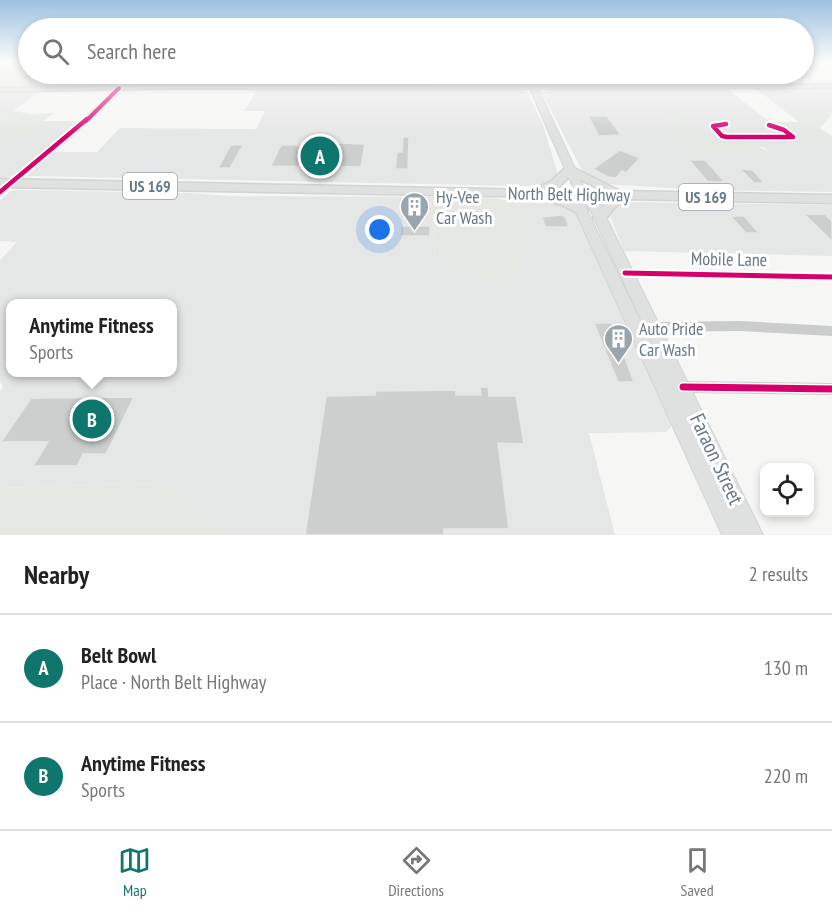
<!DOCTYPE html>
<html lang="en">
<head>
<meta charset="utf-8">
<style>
	:root { --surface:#fff; --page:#f6f6f6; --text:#222; --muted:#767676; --line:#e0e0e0; --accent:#0f766e }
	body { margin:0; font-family:"PT Sans Narrow",sans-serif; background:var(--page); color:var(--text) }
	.controls { position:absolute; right:18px; bottom:18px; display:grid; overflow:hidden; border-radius:12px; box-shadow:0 3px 9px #0003 }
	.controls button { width:54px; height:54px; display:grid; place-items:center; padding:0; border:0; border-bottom:2px solid var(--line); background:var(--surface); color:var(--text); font:30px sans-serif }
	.you { position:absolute; left:380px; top:230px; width:21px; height:21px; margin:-15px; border:4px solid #fff; border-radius:50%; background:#1a73e8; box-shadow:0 0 0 9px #1a73e833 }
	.badge { display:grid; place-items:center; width:39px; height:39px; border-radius:50%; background:var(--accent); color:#fff; font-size:20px; font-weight:700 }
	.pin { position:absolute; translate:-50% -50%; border:3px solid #fff; box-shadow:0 2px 6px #0006 }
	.popup { position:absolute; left:6px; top:299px; width:171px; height:78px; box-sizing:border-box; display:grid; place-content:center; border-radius:12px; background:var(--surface); filter:drop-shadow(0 2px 4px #0005); font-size:20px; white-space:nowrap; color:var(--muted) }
	.popup b { font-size:22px; color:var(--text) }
	.popup::after { content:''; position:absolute; left:50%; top:100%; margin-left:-12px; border:12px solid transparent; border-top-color:var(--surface) }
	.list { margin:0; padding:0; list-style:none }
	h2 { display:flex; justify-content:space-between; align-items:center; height:78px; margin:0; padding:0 24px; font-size:26px }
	h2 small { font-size:20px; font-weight:400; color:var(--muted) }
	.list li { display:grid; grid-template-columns:39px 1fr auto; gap:18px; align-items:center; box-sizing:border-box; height:108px; padding:0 24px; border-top:2px solid var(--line) }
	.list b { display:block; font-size:22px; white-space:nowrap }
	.list p { margin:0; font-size:20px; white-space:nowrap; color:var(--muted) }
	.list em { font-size:20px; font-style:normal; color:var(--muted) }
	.icon { flex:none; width:33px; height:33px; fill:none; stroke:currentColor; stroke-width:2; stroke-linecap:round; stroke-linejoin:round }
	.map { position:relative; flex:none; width:832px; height:535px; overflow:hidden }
	.search { position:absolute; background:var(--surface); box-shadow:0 3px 9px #0003; left:18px; right:18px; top:18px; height:66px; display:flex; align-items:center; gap:15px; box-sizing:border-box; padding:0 21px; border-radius:33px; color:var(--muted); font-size:22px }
	.sheet { height:294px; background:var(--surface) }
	nav { display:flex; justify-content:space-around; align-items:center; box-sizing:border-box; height:84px; border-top:2px solid var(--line); background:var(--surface); font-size:16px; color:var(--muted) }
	nav a { display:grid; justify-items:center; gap:3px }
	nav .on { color:var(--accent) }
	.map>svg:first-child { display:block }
	.built { fill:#e5e6e6; fill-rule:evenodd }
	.green { fill:#e5e8e2 }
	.building { fill:#cdcfcf; stroke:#e6e6e5; stroke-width:1.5 }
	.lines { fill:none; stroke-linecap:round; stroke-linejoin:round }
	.secondary-casing { stroke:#d3d4d5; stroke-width:2 }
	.primary-casing { stroke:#d2d3d3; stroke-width:3 }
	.minor { fill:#cbcccc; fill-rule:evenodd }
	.secondary { fill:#dfe0e0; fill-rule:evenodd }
	.primary { fill:#dfe0e0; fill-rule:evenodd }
	.cycleway-far3-casing { stroke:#fff; stroke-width:6 }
	.cycleway-far2-casing { stroke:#fff; stroke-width:8 }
	.cycleway-far1-casing { stroke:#fff; stroke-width:9 }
	.cycleway-casing { stroke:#fff; stroke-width:10 }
	.cycleway-far3 { stroke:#d6006c; stroke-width:4 }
	.cycleway-far2 { stroke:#d6006c; stroke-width:4.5 }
	.cycleway-far1 { stroke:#d6006c; stroke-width:5 }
	.cycleway { stroke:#d6006c; stroke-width:7 }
	.labels { text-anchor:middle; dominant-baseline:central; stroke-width:6; stroke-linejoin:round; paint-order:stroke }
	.shield { fill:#fff; stroke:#94a1aa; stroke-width:1.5 }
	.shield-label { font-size:16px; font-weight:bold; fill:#667985 }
	.street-label { font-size:18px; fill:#667985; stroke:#fff }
	.poi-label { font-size:18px; fill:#667985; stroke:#fff; text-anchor:start }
	.near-street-label { font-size:21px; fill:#667985; stroke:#fff }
</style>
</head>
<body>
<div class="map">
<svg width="832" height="535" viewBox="0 0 832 535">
	<rect width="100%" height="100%" fill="#f6f6f5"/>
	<g class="built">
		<path d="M 292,74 L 519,74 L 523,82 L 286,85 Z"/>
		<path d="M 551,89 L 727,89 L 770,122 L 781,122 L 812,146 L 821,145 L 832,149 L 832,192 L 703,190 L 604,184 L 589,178 L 583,172 L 542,93 ZM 673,112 L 701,145 L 764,147 L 771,154 L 754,154 L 751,151 L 695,151 Z"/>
		<path d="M 756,89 L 832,89 L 832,112 L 786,112 Z"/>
		<path d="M 257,90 L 523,90 L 528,93 L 544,128 L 558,175 L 555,180 L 546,184 L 527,186 L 27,176 L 53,152 L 97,152 L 120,128 L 256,129 L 265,111 L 244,111 Z"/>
		<path d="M 0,92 L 40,92 L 0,120 Z"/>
		<path d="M 43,121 L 83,121 L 16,176 L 0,178 L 0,139 L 20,139 Z"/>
		<path d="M 17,190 L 187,193 L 229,196 L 431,197 L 435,259 L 532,239 L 522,202 L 556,202 L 578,210 L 669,418 L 671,427 L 666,432 L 589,433 L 615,535 L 226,535 L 160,483 L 0,488 L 0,391 L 3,388 L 0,380 L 0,260 L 17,242 L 0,241 L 0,200 L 11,191 ZM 11,304 L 173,304 L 173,372 L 11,372 Z"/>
		<path d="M 626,202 L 832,205 L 832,256 L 624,251 L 609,213 L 618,204 Z"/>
	</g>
	<g class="green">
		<path d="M 0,62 L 28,62 L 28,74 L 292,74 L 286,85 L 0,87 Z"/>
		<path d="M 538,74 L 702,74 L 707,82 L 556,82 L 541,79 Z"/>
		<path d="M 13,111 L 31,114 L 54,113 L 19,140 L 0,139 L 0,120 Z"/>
		<path d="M 831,111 L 832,114 L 820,128 L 832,136 L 832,149 L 821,145 L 812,146 L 781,122 L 799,122 L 786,112 Z"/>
		<path d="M 661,112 L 673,112 L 701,145 C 724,145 753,138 771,154 L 754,154 L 751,151 L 695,151 Z"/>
		<path d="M 431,197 L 490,198 L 522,202 L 532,239 L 509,287 L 435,259 Z"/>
		<path d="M 160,483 L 226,535 L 0,535 L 0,488 Z"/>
	</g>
	<g class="building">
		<path d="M 588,116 L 607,116 L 621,135 L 599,136 Z"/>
		<path d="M 403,137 L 409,137 L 408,169 L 395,169 L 397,152 L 402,152 Z"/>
		<path d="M 313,142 L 365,144 L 361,167 L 271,166 L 281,145 L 312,145 Z"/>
		<path d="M 231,145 L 243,145 L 230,168 L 218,168 Z"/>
		<path d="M 620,150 L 640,158 L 626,173 L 622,171 L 616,178 L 608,177 L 593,169 Z"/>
		<path d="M 689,160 L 705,160 L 725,182 L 708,182 Z"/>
		<path d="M 740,169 L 753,170 L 764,183 L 754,183 Z"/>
		<path d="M 804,214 L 825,214 L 832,221 L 832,241 Z"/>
		<path d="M 561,215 L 565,217 L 569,227 L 545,227 L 542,217 Z"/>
		<path d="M 730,216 L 744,216 L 759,233 L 746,233 Z"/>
		<path d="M 401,226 L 430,226 L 430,236 L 400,236 Z"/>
		<path d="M 594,323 L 612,323 L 634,382 L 618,382 Z"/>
		<path d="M 480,387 L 488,387 L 489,396 L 516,396 L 524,444 L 498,443 L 509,529 L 444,529 L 444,535 L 305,535 L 326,396 L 375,395 L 376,391 L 456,390 L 456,395 L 481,395 Z"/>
		<path d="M 134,397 L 106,454 L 83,454 L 77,466 L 33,466 L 48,442 L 1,442 L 31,398 Z"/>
	</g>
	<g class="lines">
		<defs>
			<path id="secondary" d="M 524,74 L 530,74 L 535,84 L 832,84 L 832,88 L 538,89 L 586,192 L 601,207 L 763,535 L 722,535 L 573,206 L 577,196 L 530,89 L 167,89 L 0,92 L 0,88 L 167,85 L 528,84 ZM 585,204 L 590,209 L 667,376 L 585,206 Z"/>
			<path id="primary" d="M 570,166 L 620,191 L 832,195 L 832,203 L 626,199 L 613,209 L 605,221 L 600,222 L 593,218 L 603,203 L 610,198 L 564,198 L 586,208 L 588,211 L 586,214 L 581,215 L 564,206 L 548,201 L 546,197 L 0,187 L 0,179 L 533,190 L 551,181 L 566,167 ZM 571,175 L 603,191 L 552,190 L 559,187 Z"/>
		</defs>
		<use href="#secondary" class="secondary-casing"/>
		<use href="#primary" class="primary-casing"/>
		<g class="minor">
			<path d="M 117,87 L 122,88 L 82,129 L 3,194 L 0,195 L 0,188 L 76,125 Z"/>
			<path d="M 726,122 L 728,123 L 728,125 L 718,127 L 724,134 L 786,135 L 781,132 L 766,127 L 766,123 L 769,123 L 787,128 L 797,137 L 793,139 L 727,139 L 719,138 L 709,126 Z"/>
			<path d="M 625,269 L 832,273 L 832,281 L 625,277 L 620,273 Z"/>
			<path d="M 739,321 L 832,326 L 832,336 L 739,331 L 653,332 L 649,330 L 647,327 L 649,324 L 653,322 Z"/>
			<path d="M 683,381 L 832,383 L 832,395 L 683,393 L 678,391 L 676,387 L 678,383 Z"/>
		</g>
		<use href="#secondary" class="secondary"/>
		<use href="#primary" class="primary"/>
		<defs>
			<path id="cycleway-far3" d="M 86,121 L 119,88"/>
			<g id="cycleway-far2">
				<path d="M 726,124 L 713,126 L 722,136 L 727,137 L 793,137 L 784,130 L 769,125"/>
				<path d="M 0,192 L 87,119"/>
			</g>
			<path id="cycleway-far1" d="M 625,273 L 832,277"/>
			<path id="cycleway" d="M 683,387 L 832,389"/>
		</defs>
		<use href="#cycleway-far3" class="cycleway-far3-casing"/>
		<use href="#cycleway-far2" class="cycleway-far2-casing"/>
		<use href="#cycleway-far1" class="cycleway-far1-casing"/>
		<use href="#cycleway" class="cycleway-casing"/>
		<use href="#cycleway-far3" class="cycleway-far3"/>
		<use href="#cycleway-far2" class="cycleway-far2"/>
		<use href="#cycleway-far1" class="cycleway-far1"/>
		<use href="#cycleway" class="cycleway"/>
	</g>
	<linearGradient id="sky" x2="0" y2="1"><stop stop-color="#9cc1e1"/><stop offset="0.45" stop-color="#fbfbfa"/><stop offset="1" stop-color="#fbfbfa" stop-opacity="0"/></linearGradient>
	<rect width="832" height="137" fill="url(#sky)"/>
	<defs>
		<symbol id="building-pin" viewBox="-11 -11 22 30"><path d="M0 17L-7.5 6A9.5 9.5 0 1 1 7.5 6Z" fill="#98a5ac" stroke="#fff"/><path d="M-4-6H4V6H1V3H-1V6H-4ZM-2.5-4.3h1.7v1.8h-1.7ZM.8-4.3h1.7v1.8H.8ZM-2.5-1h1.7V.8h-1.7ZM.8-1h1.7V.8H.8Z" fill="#fff"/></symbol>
	</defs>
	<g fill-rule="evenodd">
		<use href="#building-pin" x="398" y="190" width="33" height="45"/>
		<use href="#building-pin" x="602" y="322" width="33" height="45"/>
	</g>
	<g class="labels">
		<g class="shield">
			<rect x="123" y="173" width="54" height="26" rx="4.5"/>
			<rect x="679" y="184" width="54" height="26" rx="4.5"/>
		</g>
		<g class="shield-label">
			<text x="150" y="186">US 169</text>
			<text x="706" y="197">US 169</text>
		</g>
		<g class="street-label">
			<text transform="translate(569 194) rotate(1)">North Belt Highway</text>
			<text transform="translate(729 259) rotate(1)">Mobile Lane</text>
		</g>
		<g class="poi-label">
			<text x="436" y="196">Hy-Vee<tspan x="436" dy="21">Car Wash</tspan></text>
			<text x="639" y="328">Auto Pride<tspan x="639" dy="21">Car Wash</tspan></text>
		</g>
		<g class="near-street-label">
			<text transform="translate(717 459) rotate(65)">Faraon Street</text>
		</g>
	</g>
</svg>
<div class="controls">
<button><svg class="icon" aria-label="locate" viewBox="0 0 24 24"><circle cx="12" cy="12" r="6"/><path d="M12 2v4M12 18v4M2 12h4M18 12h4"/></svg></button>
</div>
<div class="you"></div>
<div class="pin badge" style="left:320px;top:156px">A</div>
<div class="pin badge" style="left:92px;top:419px">B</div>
<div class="popup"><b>Anytime Fitness</b>Sports</div>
<div class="search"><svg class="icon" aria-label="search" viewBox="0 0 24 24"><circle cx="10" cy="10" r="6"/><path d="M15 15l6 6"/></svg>Search here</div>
</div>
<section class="sheet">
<h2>Nearby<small>2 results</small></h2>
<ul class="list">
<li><span class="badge">A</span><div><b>Belt Bowl</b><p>Place · North Belt Highway</p></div><em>130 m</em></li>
<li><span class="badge">B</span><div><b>Anytime Fitness</b><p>Sports</p></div><em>220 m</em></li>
</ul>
</section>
<nav>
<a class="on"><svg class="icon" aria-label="map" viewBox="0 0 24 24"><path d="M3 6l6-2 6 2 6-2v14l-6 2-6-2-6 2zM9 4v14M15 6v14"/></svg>Map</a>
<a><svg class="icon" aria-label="directions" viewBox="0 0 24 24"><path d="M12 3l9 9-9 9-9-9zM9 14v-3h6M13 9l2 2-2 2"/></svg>Directions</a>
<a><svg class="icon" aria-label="saved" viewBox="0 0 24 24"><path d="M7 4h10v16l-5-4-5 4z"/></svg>Saved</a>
</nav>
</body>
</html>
